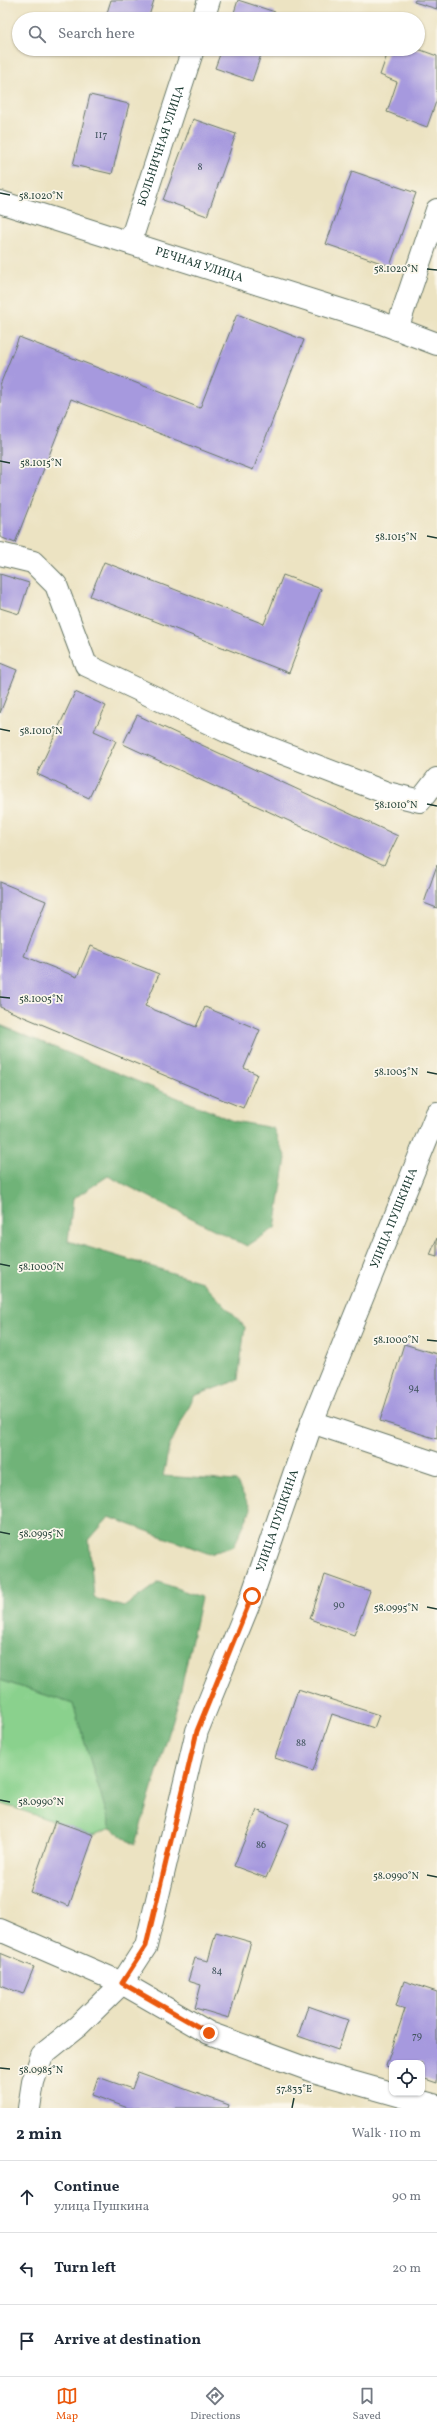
<!DOCTYPE html>
<html lang="en">
<head>
<meta charset="utf-8">
<style>
	:root { --surface:#fff; --page:#f2f2f3; --text:#1f2937; --muted:#747a83; --line:#e0e1e3; --accent:#ea580c }
	body { margin:0; font-family:Vollkorn,serif; background:var(--page); color:var(--text) }
	.controls { position:absolute; right:12px; bottom:12px; display:grid; overflow:hidden; border-radius:8px; box-shadow:0 1px 3px #0004 }
	.controls button { width:36px; height:36px; display:grid; place-items:center; padding:0; border:0; border-bottom:1px solid var(--line); background:var(--surface); color:var(--text); font:20px sans-serif }
	.stop { position:absolute; width:12px; height:12px; margin:-9px; border:3px solid #ea580c; border-radius:50%; background:#fff }
	.stop.end { background:#ea580c; border-color:#fff; box-shadow:0 1px 4px #0008 }
	.list { margin:0; padding:0; list-style:none }
	h2 { display:flex; justify-content:space-between; align-items:center; height:52px; margin:0; padding:0 16px; font-size:17px }
	h2 small { font-size:13px; font-weight:400; color:var(--muted) }
	.list li { display:grid; grid-template-columns:26px 1fr auto; gap:12px; align-items:center; box-sizing:border-box; height:72px; padding:0 16px; border-top:1px solid var(--line) }
	.list b { display:block; font-size:15px; white-space:nowrap }
	.list p { margin:0; font-size:13px; white-space:nowrap; color:var(--muted) }
	.list em { font-size:13px; font-style:normal; color:var(--muted) }
	.icon { flex:none; width:22px; height:22px; fill:none; stroke:currentColor; stroke-width:2; stroke-linecap:round; stroke-linejoin:round }
	.map { position:relative; flex:none; width:437px; height:2108px; overflow:hidden }
	.search { position:absolute; background:var(--surface); box-shadow:0 1px 3px #0004; left:12px; right:12px; top:12px; height:44px; display:flex; align-items:center; gap:10px; box-sizing:border-box; padding:0 14px; border-radius:22px; color:var(--muted); font-size:15px }
	.sheet { height:268px; background:var(--surface) }
	nav { display:flex; justify-content:space-around; align-items:center; box-sizing:border-box; height:56px; border-top:1px solid var(--line); background:var(--surface); font-size:11px; color:var(--muted) }
	nav a { display:grid; justify-items:center; gap:2px }
	nav .on { color:var(--accent) }
	.map>svg:first-child { display:block }
	.green { fill:#8ad18d; stroke:#548760 }
	.forest { fill:#6fb378; stroke:#477856 }
	.building { fill:#a699de }
	.lines { fill:none; stroke-linecap:round; stroke-linejoin:round }
	.minor-casing { stroke:#677766; stroke-width:24 }
	.minor { stroke:#fff; stroke-width:22 }
	.route { stroke:#ea580c; stroke-width:5 }
	.ticks { fill:none; stroke:#1f3d34; stroke-width:1.5 }
	.labels { text-anchor:middle; dominant-baseline:central; stroke-width:3.5; stroke-linejoin:round; paint-order:stroke }
	.number-label { font-size:10px; fill:#41545e }
	.street-label { font-size:12px; fill:#1f3d34; stroke:#fbf7ec }
	.ticks-label { font-size:10px; text-anchor:middle; fill:#1f3d34; stroke:#fbf7ec; stroke-width:3.5; stroke-linejoin:round; paint-order:stroke }
</style>
</head>
<body>
<div class="map">
<svg width="437" height="2108" viewBox="0 0 437 2108">
	<rect width="100%" height="100%" fill="#fbf7ec"/>
	<filter id="ink" filterUnits="userSpaceOnUse"><feTurbulence type="fractalNoise" baseFrequency=".025" numOctaves="2"/><feDisplacementMap in="SourceGraphic" scale="8" xChannelSelector="R" yChannelSelector="G"/><feConvolveMatrix kernelMatrix="1 2 1 2 8 2 1 2 1" color-interpolation-filters="sRGB"/></filter>
	<filter id="wash" filterUnits="userSpaceOnUse"><feTurbulence type="fractalNoise" baseFrequency=".012" numOctaves="4" result="noise"/><feDisplacementMap in="SourceGraphic" scale="16" xChannelSelector="R" yChannelSelector="G"/><feGaussianBlur stdDeviation="0.9" result="paint"/><feColorMatrix in="noise" values="0 0 0 0 0 0 0 0 0 0 0 0 0 0 0 0 0 1.4 0 .05"/><feComposite in="paint" operator="in"/></filter>
	<g filter="url(#wash)">
		<rect width="100%" height="100%" fill="#ece3c2"/>
		<path class="green" d="M 0,1680 L 73,1704 L 111,1828 L 94,1835 L 0,1803 Z"/>
		<path class="forest" d="M 0,1025 L 234,1121 L 273,1128 L 286,1158 L 275,1228 L 247,1246 L 108,1176 L 73,1199 L 68,1241 L 202,1282 L 245,1327 L 238,1380 L 194,1396 L 169,1447 L 163,1476 L 236,1481 L 251,1509 L 234,1546 L 210,1554 L 109,1517 L 89,1540 L 94,1598 L 124,1607 L 159,1582 L 201,1597 L 178,1703 L 135,1845 L 111,1828 L 73,1704 L 0,1680 Z"/>
		<g id="blocks">
			<g class="building">
				<path d="M 111,0 L 154,0 L 148,19 L 116,19 L 106,16 Z"/>
				<path d="M 238,0 L 275,12 L 273,19 L 232,19 Z"/>
				<path d="M 415,0 L 437,0 L 437,9 L 414,2 Z"/>
				<path d="M 222,49 L 263,49 L 252,81 L 215,68 Z"/>
				<path d="M 389,49 L 418,49 L 437,56 L 437,99 L 427,127 L 387,112 L 397,82 L 380,75 Z"/>
				<path d="M 90,95 L 129,104 L 112,174 L 73,165 Z"/>
				<path d="M 193,119 L 236,134 L 207,216 L 163,200 Z"/>
				<path d="M 352,171 L 416,193 L 390,266 L 326,244 Z"/>
				<path d="M 237,314 L 304,340 L 253,470 L 71,399 L 15,543 L 0,537 L 0,385 L 19,337 L 200,408 Z"/>
				<path d="M 104,562 L 264,624 L 283,575 L 321,589 L 289,673 L 90,596 Z"/>
				<path d="M 0,574 L 29,583 L 19,614 L 0,608 Z"/>
				<path d="M 0,663 L 17,670 L 0,713 Z"/>
				<path d="M 75,692 L 106,706 L 94,731 L 116,741 L 89,798 L 37,774 Z"/>
				<path d="M 137,715 L 398,836 L 384,865 L 123,744 Z"/>
				<path d="M 437,865 L 437,908 L 424,903 Z"/>
				<path d="M 0,882 L 46,901 L 24,956 L 77,977 L 90,946 L 159,974 L 145,1006 L 196,1027 L 205,1007 L 260,1030 L 244,1068 L 257,1074 L 243,1108 L 0,1007 Z"/>
				<path d="M 437,1238 L 437,1257 L 430,1255 Z"/>
				<path d="M 404,1344 L 437,1354 L 437,1439 L 380,1421 Z"/>
				<path d="M 325,1575 L 370,1591 L 354,1635 L 310,1619 Z"/>
				<path d="M 298,1689 L 379,1715 L 374,1728 L 332,1714 L 313,1771 L 275,1758 Z"/>
				<path d="M 257,1810 L 289,1824 L 266,1878 L 234,1866 Z"/>
				<path d="M 55,1821 L 94,1835 L 69,1906 L 30,1892 Z"/>
				<path d="M 216,1932 L 251,1942 L 229,2018 L 195,2008 L 201,1985 L 188,1981 L 195,1958 L 208,1961 Z"/>
				<path d="M 0,1953 L 34,1967 L 23,1994 L 0,1985 Z"/>
				<path d="M 404,1981 L 437,1992 L 437,2083 L 422,2078 L 422,2063 L 392,2063 L 392,2068 L 386,2066 L 405,2009 L 396,2006 Z"/>
				<path d="M 308,2006 L 348,2020 L 338,2050 L 298,2036 Z"/>
				<path d="M 138,2072 L 229,2105 L 228,2108 L 128,2108 L 92,2095 L 98,2077 L 132,2089 Z"/>
			</g>
		</g>
	</g>
	<g filter="url(#ink)">
		<use href="#blocks" fill-opacity="0" stroke="#677766" stroke-width="1"/>
		<g class="lines">
			<defs>
				<g id="minor">
					<path d="M 203,19 L 209,0"/>
					<path id="s1" d="M 0,202 L 379,322 L 437,344"/>
					<path id="s2" d="M 130,243 L 193,49"/>
					<path d="M 397,329 L 437,210"/>
					<path d="M 0,554 L 33,562 L 56,585 L 86,665 L 228,732 L 387,793 L 420,801 L 437,779"/>
					<path d="M 312,1422 L 437,1464"/>
					<path d="M 0,1930 L 122,1983 L 209,2033 L 313,2071 L 437,2106"/>
					<path id="s3" d="M 29,2108 L 33,2082 L 42,2055 L 78,2026 L 122,1983 L 146,1946 L 197,1731 L 252,1596 L 312,1422 L 437,1113"/>
				</g>
			</defs>
			<use href="#minor" class="minor-casing"/>
			<use href="#minor" class="minor"/>
		</g>
	</g>
	<g class="lines" filter="url(#ink)">
		<path class="route" d="M 209,2033 L 122,1983 L 146,1946 L 197,1731 L 252,1596"/>
	</g>
	<path class="ticks" d="M 0,193 L 10,195M 427,269 L 437,270M 0,461 L 10,463M 427,536 L 437,538M 0,729 L 10,731M 427,804 L 437,806M 0,997 L 10,998M 427,1072 L 437,1074M 0,1264 L 10,1266M 427,1340 L 437,1341M 0,1532 L 10,1534M 427,1607 L 437,1609M 0,1800 L 10,1802M 427,1875 L 437,1877M 0,2068 L 10,2069M 292,2108 L 294,2098"/>
	<g class="labels">
		<g class="number-label">
			<text x="101" y="135">117</text>
			<text x="200" y="167">8</text>
			<text x="414" y="1388">94</text>
			<text x="339" y="1605">90</text>
			<text x="301" y="1743">88</text>
			<text x="261" y="1845">86</text>
			<text x="217" y="1971">84</text>
			<text x="417" y="2036">79</text>
		</g>
		<g class="street-label">
			<text stroke="none"><textPath href="#s2" startOffset="102">БОЛЬНИЧНАЯ УЛИЦА</textPath></text>
			<text stroke="none"><textPath href="#s1" startOffset="209">РЕЧНАЯ УЛИЦА</textPath></text>
			<text stroke="none"><textPath href="#s3" startOffset="977">УЛИЦА ПУШКИНА</textPath></text>
			<text stroke="none"><textPath href="#s3" startOffset="653">УЛИЦА ПУШКИНА</textPath></text>
		</g>
	</g>
	<g class="ticks-label">
		<text x="41" y="199">58.1020°N</text>
		<text x="396" y="272">58.1020°N</text>
		<text x="41" y="466">58.1015°N</text>
		<text x="396" y="540">58.1015°N</text>
		<text x="41" y="734">58.1010°N</text>
		<text x="396" y="808">58.1010°N</text>
		<text x="41" y="1002">58.1005°N</text>
		<text x="396" y="1075">58.1005°N</text>
		<text x="41" y="1270">58.1000°N</text>
		<text x="396" y="1343">58.1000°N</text>
		<text x="41" y="1537">58.0995°N</text>
		<text x="396" y="1611">58.0995°N</text>
		<text x="41" y="1805">58.0990°N</text>
		<text x="396" y="1879">58.0990°N</text>
		<text x="41" y="2073">58.0985°N</text>
		<text x="294" y="2092">57.833°E</text>
	</g>
</svg>
<div class="controls">
<button><svg class="icon" aria-label="locate" viewBox="0 0 24 24"><circle cx="12" cy="12" r="6"/><path d="M12 2v4M12 18v4M2 12h4M18 12h4"/></svg></button>
</div>
<div class="stop" style="left:252px;top:1596px"></div>
<div class="stop end" style="left:209px;top:2033px"></div>
<div class="search"><svg class="icon" aria-label="search" viewBox="0 0 24 24"><circle cx="10" cy="10" r="6"/><path d="M15 15l6 6"/></svg>Search here</div>
</div>
<section class="sheet">
<h2>2 min<small>Walk · 110 m</small></h2>
<ul class="list">
<li><svg class="icon" aria-label="ahead" viewBox="0 0 24 24"><path d="M12 20V5M6 11l6-6 6 6"/></svg><div><b>Continue</b><p>улица Пушкина</p></div><em>90 m</em></li>
<li><svg class="icon" aria-label="left" viewBox="0 0 24 24"><path d="M17 20v-9H6M10 6l-5 5 5 5"/></svg><div><b>Turn left</b></div><em>20 m</em></li>
<li><svg class="icon" aria-label="arrive" viewBox="0 0 24 24"><path d="M6 21V4h12l-3 4 3 4H6"/></svg><div><b>Arrive at destination</b></div></li>
</ul>
</section>
<nav>
<a class="on"><svg class="icon" aria-label="map" viewBox="0 0 24 24"><path d="M3 6l6-2 6 2 6-2v14l-6 2-6-2-6 2zM9 4v14M15 6v14"/></svg>Map</a>
<a><svg class="icon" aria-label="directions" viewBox="0 0 24 24"><path d="M12 3l9 9-9 9-9-9zM9 14v-3h6M13 9l2 2-2 2"/></svg>Directions</a>
<a><svg class="icon" aria-label="saved" viewBox="0 0 24 24"><path d="M7 4h10v16l-5-4-5 4z"/></svg>Saved</a>
</nav>
</body>
</html>
